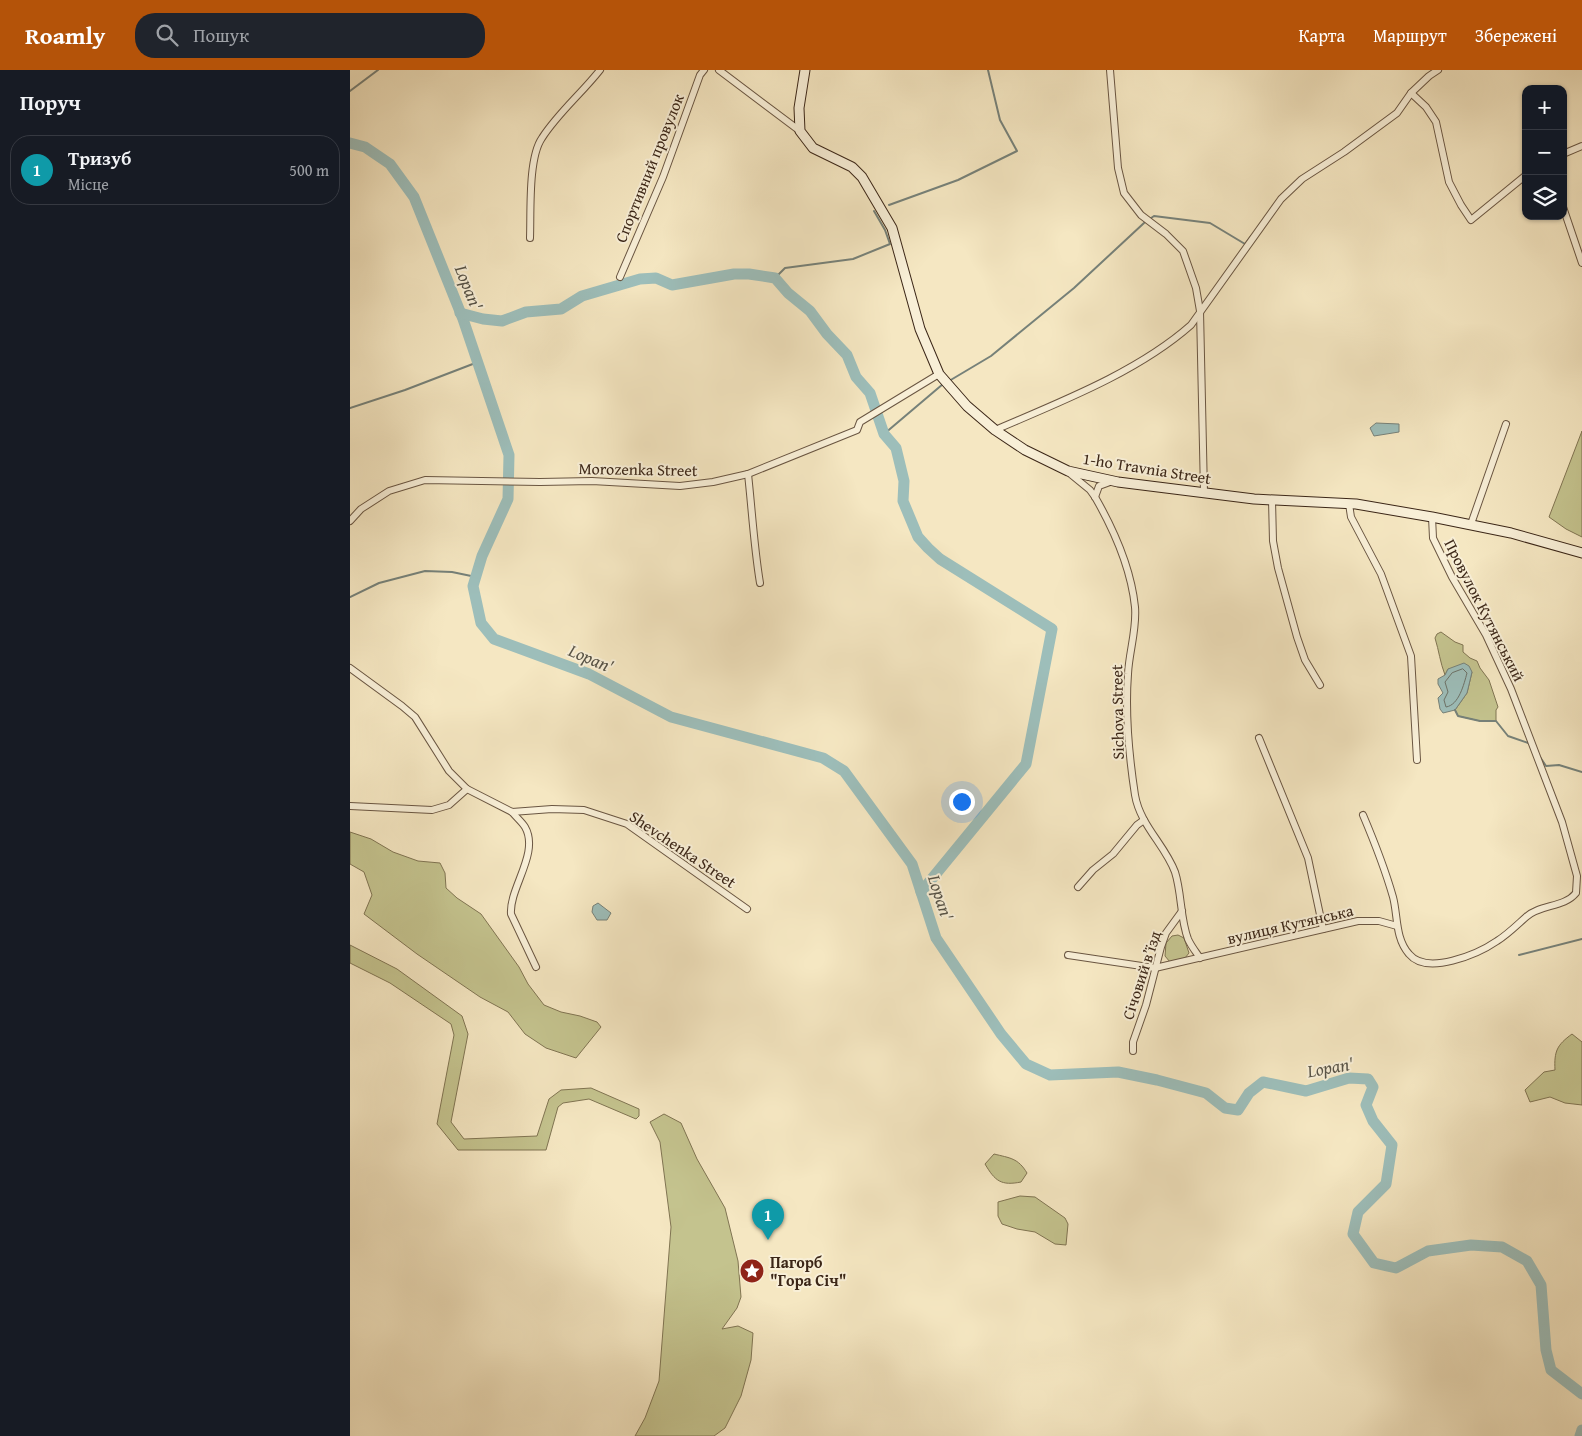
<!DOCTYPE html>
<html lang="uk">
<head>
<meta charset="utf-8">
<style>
	:root { --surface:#171b24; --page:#20242c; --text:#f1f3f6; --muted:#9ea1a6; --line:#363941; --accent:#b45309 }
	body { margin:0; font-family:"Gentium Book Plus",serif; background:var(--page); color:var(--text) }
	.controls { position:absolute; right:15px; top:15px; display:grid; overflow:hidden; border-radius:10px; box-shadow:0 1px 4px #0004 }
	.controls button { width:45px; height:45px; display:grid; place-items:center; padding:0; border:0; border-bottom:1px solid var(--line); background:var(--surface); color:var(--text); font:25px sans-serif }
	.you { position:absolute; left:611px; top:731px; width:18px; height:18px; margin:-12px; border:4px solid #fff; border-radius:50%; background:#1a73e8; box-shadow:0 0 0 8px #1a73e833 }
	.badge { display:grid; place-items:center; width:32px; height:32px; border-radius:50%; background:var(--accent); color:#fff; font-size:16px; font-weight:700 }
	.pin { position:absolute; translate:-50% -41px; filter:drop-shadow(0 1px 2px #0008) }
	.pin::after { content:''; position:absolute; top:26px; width:18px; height:15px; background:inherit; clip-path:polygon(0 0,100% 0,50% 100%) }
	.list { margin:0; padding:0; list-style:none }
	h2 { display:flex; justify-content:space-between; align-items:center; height:65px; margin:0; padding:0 20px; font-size:21px }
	h2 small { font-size:16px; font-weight:400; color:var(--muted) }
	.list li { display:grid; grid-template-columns:32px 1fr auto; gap:15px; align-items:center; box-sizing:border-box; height:70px; margin:0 10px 10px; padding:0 10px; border:1px solid var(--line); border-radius:20px }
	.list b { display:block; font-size:19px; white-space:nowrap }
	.list p { margin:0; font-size:16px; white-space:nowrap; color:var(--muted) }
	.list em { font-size:16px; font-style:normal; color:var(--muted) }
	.icon { flex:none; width:28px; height:28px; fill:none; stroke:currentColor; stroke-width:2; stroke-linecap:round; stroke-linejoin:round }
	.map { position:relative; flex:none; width:1232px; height:1366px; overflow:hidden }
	header { display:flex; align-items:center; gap:30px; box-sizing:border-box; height:70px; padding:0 25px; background:var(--accent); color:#fff }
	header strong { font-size:24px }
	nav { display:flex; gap:28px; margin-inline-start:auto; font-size:18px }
	.search { width:350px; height:45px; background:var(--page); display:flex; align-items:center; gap:12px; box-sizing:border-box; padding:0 18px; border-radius:20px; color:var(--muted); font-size:19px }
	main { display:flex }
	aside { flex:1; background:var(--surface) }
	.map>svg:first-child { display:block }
	.green { fill:#c4c38e; stroke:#807452 }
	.water { fill:#9dbeba; stroke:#768179 }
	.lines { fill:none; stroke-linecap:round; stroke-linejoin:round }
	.shore { stroke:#6c7268; stroke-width:1 }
	.stream { stroke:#768179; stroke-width:2 }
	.river { stroke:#9dbeba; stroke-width:11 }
	.street-casing { stroke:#6a5642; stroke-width:8 }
	.secondary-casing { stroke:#3b2617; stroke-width:11 }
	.street { stroke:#f8efd7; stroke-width:6 }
	.secondary { stroke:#f8efd7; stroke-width:9 }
	.labels { text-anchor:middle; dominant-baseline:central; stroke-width:4; stroke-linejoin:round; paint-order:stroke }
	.street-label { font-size:16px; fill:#3b2617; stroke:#f8efd7 }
	.poi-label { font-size:16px; font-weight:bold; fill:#3b2617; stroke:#f8efd7; text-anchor:start }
	.water-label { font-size:18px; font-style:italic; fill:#585448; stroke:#f8efd7 }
</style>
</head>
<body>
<header>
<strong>Roamly</strong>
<div class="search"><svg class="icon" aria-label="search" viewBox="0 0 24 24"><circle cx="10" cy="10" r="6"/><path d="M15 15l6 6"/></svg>Пошук</div>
<nav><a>Карта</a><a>Маршрут</a><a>Збережені</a></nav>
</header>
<main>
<aside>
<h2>Поруч<small></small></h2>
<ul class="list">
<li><span class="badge" style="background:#0f9aa8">1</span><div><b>Тризуб</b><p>Місце</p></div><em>500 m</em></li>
</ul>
</aside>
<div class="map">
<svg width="1232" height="1366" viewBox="0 0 1232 1366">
	<rect width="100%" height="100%" fill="#f5e7c2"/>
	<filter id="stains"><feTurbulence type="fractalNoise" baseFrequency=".004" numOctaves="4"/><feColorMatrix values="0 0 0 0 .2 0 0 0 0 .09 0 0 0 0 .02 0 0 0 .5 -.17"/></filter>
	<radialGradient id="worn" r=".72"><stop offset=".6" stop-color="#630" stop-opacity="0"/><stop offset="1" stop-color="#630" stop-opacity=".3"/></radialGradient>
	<g class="green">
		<path d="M 1232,361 L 1232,467 L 1216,459 L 1199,447 Z"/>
		<path d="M 1091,562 L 1105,572 L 1113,575 L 1113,582 L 1120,588 L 1127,591 L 1130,598 L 1139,610 L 1148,637 L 1146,640 L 1146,651 L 1130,651 L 1108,646 L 1105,640 L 1117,623 L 1122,602 L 1098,599 L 1095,605 C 1090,592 1089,581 1085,568 L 1087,564 Z"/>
		<path d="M 0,762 L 21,769 L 43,782 L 68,791 L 90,793 L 95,803 L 96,818 L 107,828 L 131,844 L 169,897 L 178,914 L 194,935 L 211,942 L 230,946 L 247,952 L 251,957 L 226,988 L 196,978 L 175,964 L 158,942 L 130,927 L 67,884 L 14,844 L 22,825 L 14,802 L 0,794 Z"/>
		<path d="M 828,865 L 834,868 L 839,883 L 835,888 L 820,892 L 815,886 L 816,873 L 822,866 Z"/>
		<path d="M 0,875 L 47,899 L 112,946 L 118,964 L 101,1052 L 114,1069 L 187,1066 L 199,1029 L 211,1020 L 241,1018 L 289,1039 L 289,1046 L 286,1049 L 239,1029 L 213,1033 L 208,1037 L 196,1080 L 108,1080 L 87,1054 L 104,965 L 101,954 L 40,913 L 0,893 Z"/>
		<path d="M 1222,964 L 1232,972 L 1232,1035 L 1215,1033 L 1200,1027 L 1180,1032 L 1175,1020 L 1194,1002 L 1205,1000 C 1204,981 1207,975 1222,964 Z"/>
		<path d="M 314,1044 L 331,1053 L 347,1089 L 375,1138 L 388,1191 L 391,1227 L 387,1238 L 372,1259 L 388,1256 L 403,1263 L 401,1290 L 391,1326 L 375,1358 L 364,1366 L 285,1366 L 295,1348 L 309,1311 L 321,1157 L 310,1072 L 300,1052 Z"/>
		<path d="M 644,1084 C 660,1088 668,1088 677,1103 L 671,1112 C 651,1116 645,1111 635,1094 Z"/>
		<path d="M 670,1126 L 685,1127 L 715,1148 L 718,1154 L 716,1175 L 705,1174 L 685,1162 L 667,1159 L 652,1154 L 648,1146 L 648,1132 Z"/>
	</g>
	<g class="water">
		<path d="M 1026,353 L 1049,354 L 1049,362 L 1024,366 L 1020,358 Z"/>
		<path d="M 1114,593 L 1119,596 L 1122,602 L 1117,623 L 1105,640 L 1093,643 L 1090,639 L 1088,628 L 1093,623 L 1088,614 L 1088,609 L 1095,605 L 1098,599 Z"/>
		<path d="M 248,833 L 261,843 L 257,850 L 247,850 L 242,842 L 243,836 Z"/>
	</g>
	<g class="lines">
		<path class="shore" d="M 1113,599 L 1117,603 C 1114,614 1109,635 1096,637 L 1094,630 L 1098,622 L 1095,612 L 1102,603 Z"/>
		<g class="stream">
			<path d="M 0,21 L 28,0"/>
			<path d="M 539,135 L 608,110 L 667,81 L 650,50 L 638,0"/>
			<path d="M 425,208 L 435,198 L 503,189 L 540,174 L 535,160 L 524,141"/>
			<path d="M 599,311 L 641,286 L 724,218 L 794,153 L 804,146 L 860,153 L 895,174 L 901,166"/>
			<path d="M 0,338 L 55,320 L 128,292"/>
			<path d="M 534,364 L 593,314"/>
			<path d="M 0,527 L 29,513 L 75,501 L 102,502 L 126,507"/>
			<path d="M 1105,640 L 1108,646 L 1130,651 L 1146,651 L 1158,666 L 1181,674"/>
			<path d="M 1190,687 L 1196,696 L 1209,695 L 1232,702"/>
			<path d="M 1169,885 L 1232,869"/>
		</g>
		<g class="river">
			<path d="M 0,73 L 15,77 L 40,94 L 64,127 L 113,249 L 159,385 L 158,429 L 132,486 L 123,516 L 131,553 L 144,569 L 239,604 L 321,647 L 473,688 L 494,701 L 562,794 L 586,868 L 651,964 L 676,994 L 700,1005 L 768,1002 L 807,1010 L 856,1023 L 875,1038 L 888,1040 L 899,1023 L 913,1012 L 956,1021 L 999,1008 L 1018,1009 L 1023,1017 L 1016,1035 L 1023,1051 L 1042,1075 L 1036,1114 L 1008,1142 L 1003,1164 L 1024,1193 L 1046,1198 L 1078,1181 L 1121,1175 L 1152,1177 L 1177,1191 L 1191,1215 L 1196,1280 L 1201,1300 L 1232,1324"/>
			<path d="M 110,243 L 133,249 L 152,251 L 176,242 L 211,239 L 232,226 L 290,209 L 306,208 L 322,215 L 384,204 L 399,204 L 425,208 L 438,223 L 460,241 L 477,264 L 497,285 L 506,307 L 520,323 L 534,364 L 546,378 L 554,411 L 553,431 L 568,467 L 578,478 L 590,489 L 702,559 L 676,694 L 571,822"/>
			<path d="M 1230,1366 L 1232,1360"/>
		</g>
		<defs>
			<g id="street">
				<path d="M 369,0 L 450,61"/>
				<path d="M 760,0 L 768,98 L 774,123 L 791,145 L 816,164 L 833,181 L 846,218 L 850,241 L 854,423"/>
				<path d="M 1061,23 L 1076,37 L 1086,52 L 1099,112 L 1111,135 L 1121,150 L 1176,105"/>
				<path d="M 1213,84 L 1232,76"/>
				<path d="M 1213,137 L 1232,193"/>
				<path d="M 180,168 C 181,142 178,88 192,68 C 208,43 232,23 250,0"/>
				<path d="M 270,207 L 313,107 L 350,5 L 354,0"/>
				<path d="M 645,360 C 710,332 788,302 841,255 L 931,129 L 952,109 L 994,82 L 1047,43 L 1061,23 L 1079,6 L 1088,0"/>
				<path d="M 718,402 L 740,420 L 745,427 C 764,460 781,498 785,537 C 787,559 779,582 778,604 C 775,644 779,686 785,725 C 790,755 815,775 825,802 C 832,824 830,848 838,869 C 841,876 846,882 850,888"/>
				<path d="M 398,404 C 402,440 404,477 410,513"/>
				<path d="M 745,427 L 749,416 L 760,412"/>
				<path d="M 922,430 L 923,471 L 928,498 L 947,567 L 955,590 L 970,615"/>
				<path d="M 999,434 L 1001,447 L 1031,504 L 1061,586 L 1067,690"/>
				<path d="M 0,451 L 11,439 L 39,421 L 75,410 L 190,412 L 242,411 L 330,416 L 363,412 L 398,404 L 507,360 L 510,352 L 589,304"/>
				<path d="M 1121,454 L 1156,354"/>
				<path d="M 0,598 L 52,636 L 65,647 L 99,701 L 117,719 L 162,742 L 202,739 L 234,740 L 277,754 L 397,839"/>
				<path d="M 909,668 L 958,788 L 973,859"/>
				<path d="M 0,736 L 82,740 L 99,735 L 117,719"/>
				<path d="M 162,742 C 166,747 172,752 175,757 C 190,783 159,818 161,844 L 186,897"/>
				<path d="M 1013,745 C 1024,771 1035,799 1043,827 C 1048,846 1045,868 1059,884 C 1077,906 1128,884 1147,871 C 1157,865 1167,855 1176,847 C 1190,834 1214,838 1226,823 L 1227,806 L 1212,752 L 1161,619 L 1136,565 L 1102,507 L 1083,468 L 1082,447"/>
				<path d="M 728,817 L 743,800 L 763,784 L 787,755 L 794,750"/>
				<path d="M 718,885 L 805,898 L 1008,851 L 1029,851 L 1047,856"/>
				<path d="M 783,981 L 783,972 L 796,935 L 811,877 L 816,863 L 832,841"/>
			</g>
			<path id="secondary" d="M 455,0 L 449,38 L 450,61 L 463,78 L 502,97 L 512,107 L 542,158 L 570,259 L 589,304 L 617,336 L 645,360 L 675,380 L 718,401 L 768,412 L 904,429 L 1006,434 L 1082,447 L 1161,463 L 1232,483"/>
		</defs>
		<use href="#street" class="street-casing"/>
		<use href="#secondary" class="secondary-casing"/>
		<use href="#street" class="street"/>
		<use href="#secondary" class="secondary"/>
	</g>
	<defs>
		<symbol id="sight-disc" viewBox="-11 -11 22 22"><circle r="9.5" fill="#8f2418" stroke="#f8efd7"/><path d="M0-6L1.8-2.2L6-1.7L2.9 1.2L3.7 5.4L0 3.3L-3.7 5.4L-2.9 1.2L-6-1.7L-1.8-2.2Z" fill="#fff"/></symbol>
	</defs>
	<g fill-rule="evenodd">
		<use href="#sight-disc" x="388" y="1187" width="28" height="28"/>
	</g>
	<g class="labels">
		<g class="street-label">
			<text transform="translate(299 98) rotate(-68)">Спортивний провулок</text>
			<text transform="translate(797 398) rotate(9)">1-ho Travnia Street</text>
			<text transform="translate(288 399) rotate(1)">Morozenka Street</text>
			<text transform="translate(1135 540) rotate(63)">Провулок Кутянський</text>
			<text transform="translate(767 642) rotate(-91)">Sichova Street</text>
			<text transform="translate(333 779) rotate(34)">Shevchenka Street</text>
			<text transform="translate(940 854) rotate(-13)">вулиця Кутянська</text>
			<text transform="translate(791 905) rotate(-72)">Січовий в’їзд</text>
		</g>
		<g class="poi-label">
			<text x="420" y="1192">Пагорб<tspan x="420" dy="18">"Гора Січ"</tspan></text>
		</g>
		<g class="water-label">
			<text transform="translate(119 217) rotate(68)">Lopan'</text>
			<text transform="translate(241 588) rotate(23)">Lopan'</text>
			<text transform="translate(591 827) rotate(72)">Lopan'</text>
			<text transform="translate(980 997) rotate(-10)">Lopan'</text>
		</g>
	</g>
	<rect width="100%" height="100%" filter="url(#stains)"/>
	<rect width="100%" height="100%" fill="url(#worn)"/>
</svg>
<div class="controls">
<button>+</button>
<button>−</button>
<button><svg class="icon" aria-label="layers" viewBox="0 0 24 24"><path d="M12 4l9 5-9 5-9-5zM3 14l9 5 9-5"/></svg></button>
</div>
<div class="you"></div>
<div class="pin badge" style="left:418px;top:1170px;background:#0f9aa8">1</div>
</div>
</main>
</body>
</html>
